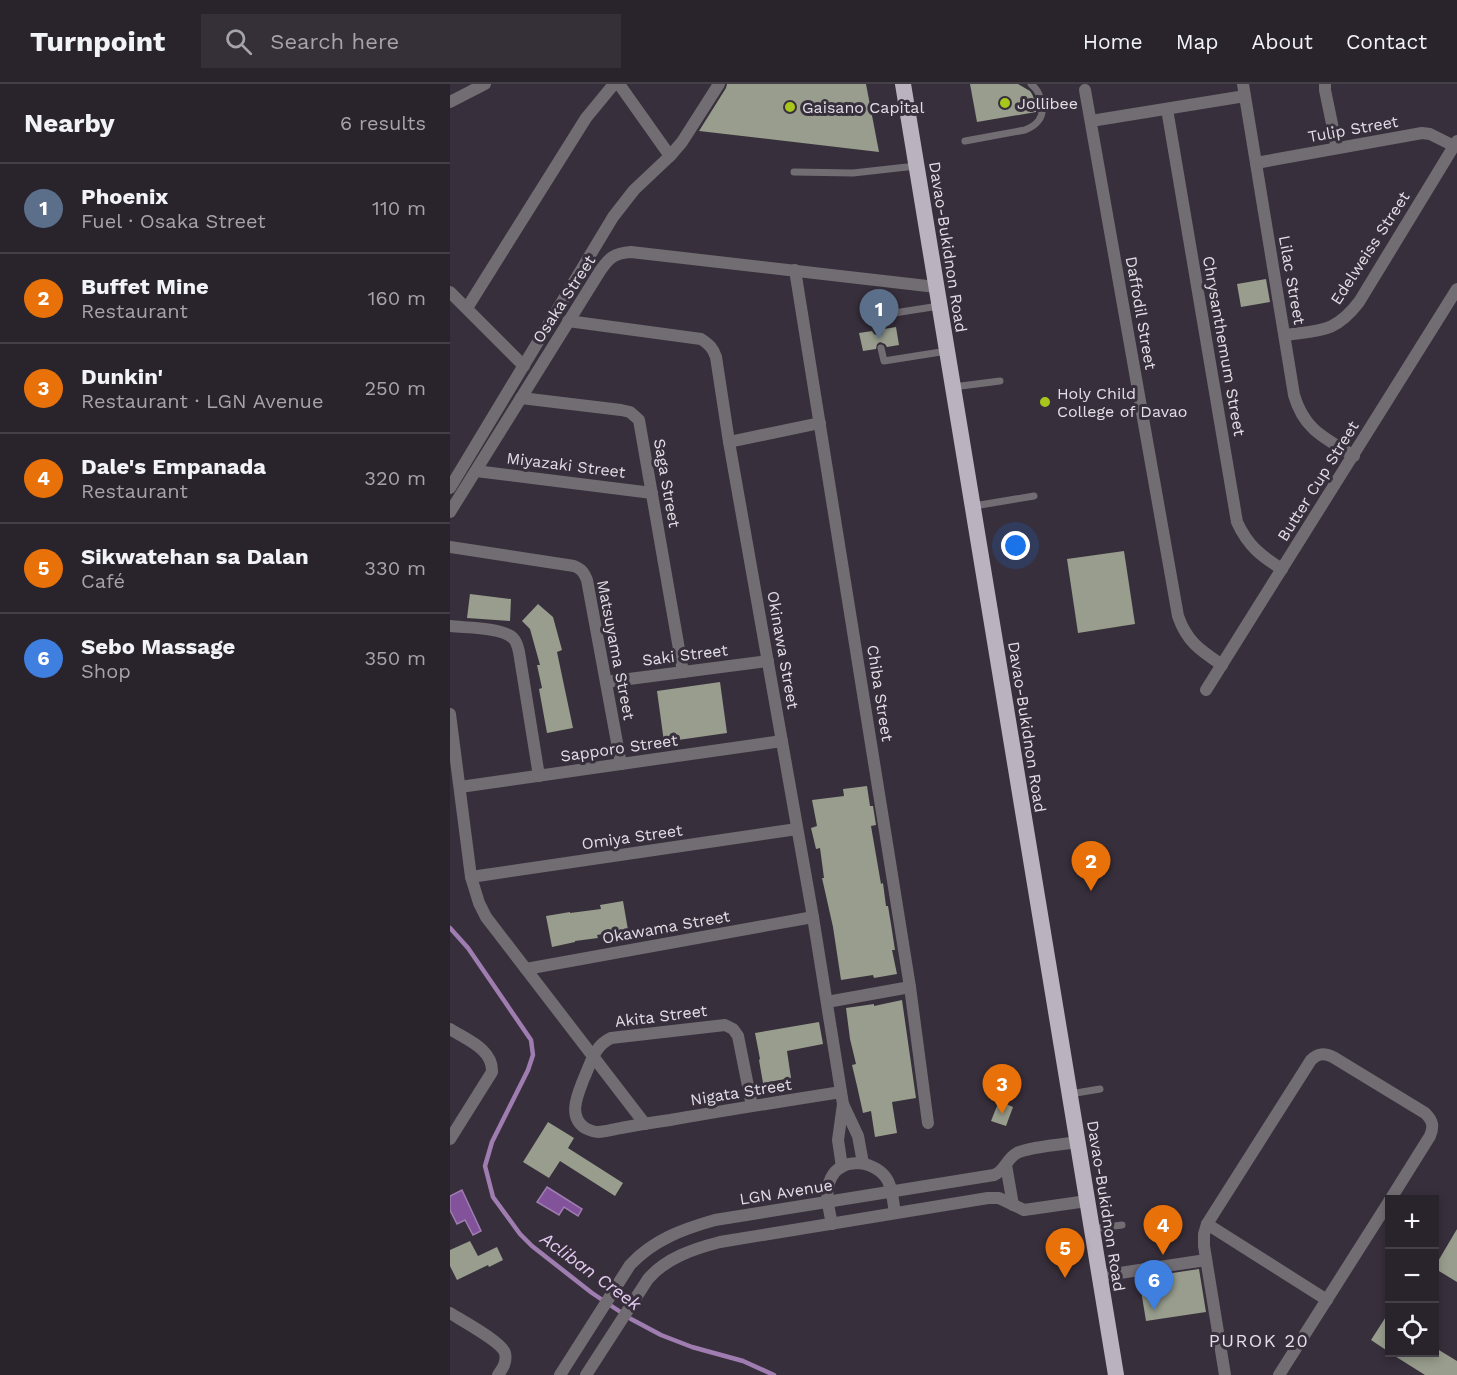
<!DOCTYPE html>
<html lang="en">
<head>
<meta charset="utf-8">
<style>
	:root { --surface:#29232c; --page:#352f38; --text:#f1f3f6; --muted:#a5a4a9; --line:#454048; --accent:#a8c71d }
	body { margin:0; font-family:"Work Sans",sans-serif; background:var(--page); color:var(--text) }
	.controls { position:absolute; right:18px; bottom:18px; display:grid; overflow:hidden; border-radius:0px; box-shadow:0 3px 9px #0003 }
	.controls button { width:54px; height:54px; display:grid; place-items:center; padding:0; border:0; border-bottom:2px solid var(--line); background:var(--surface); color:var(--text); font:30px sans-serif }
	.you { position:absolute; left:566px; top:462px; width:21px; height:21px; margin:-15px; border:4px solid #fff; border-radius:50%; background:#1a73e8; box-shadow:0 0 0 9px #1a73e833 }
	.badge { display:grid; place-items:center; width:39px; height:39px; border-radius:50%; background:var(--accent); color:#fff; font-size:20px; font-weight:700 }
	.pin { position:absolute; translate:-50% -50px; filter:drop-shadow(0 2px 3px #0008) }
	.pin::after { content:''; position:absolute; top:32px; width:21px; height:18px; background:inherit; clip-path:polygon(0 0,100% 0,50% 100%) }
	.list { margin:0; padding:0; list-style:none }
	h2 { display:flex; justify-content:space-between; align-items:center; height:78px; margin:0; padding:0 24px; font-size:26px }
	h2 small { font-size:20px; font-weight:400; color:var(--muted) }
	.list li { display:grid; grid-template-columns:39px 1fr auto; gap:18px; align-items:center; box-sizing:border-box; height:90px; padding:0 24px; border-top:2px solid var(--line) }
	.list b { display:block; font-size:22px; white-space:nowrap }
	.list p { margin:0; font-size:20px; white-space:nowrap; color:var(--muted) }
	.list em { font-size:20px; font-style:normal; color:var(--muted) }
	.icon { flex:none; width:33px; height:33px; fill:none; stroke:currentColor; stroke-width:2; stroke-linecap:round; stroke-linejoin:round }
	.map { position:relative; flex:none; width:1007px; height:1291px; overflow:hidden }
	header { display:flex; align-items:center; gap:36px; box-sizing:border-box; height:84px; padding:0 30px; background:var(--surface); border-bottom:2px solid var(--line) }
	header strong { font-size:28px }
	nav { display:flex; gap:33px; margin-inline-start:auto; font-size:21px }
	.search { width:420px; height:54px; background:var(--page); display:flex; align-items:center; gap:15px; box-sizing:border-box; padding:0 21px; border-radius:0px; color:var(--muted); font-size:22px }
	main { display:flex }
	aside { flex:1; background:var(--surface) }
	.map>svg:first-child { display:block }
	.water { fill:#82539a; stroke:#9f7db1; stroke-width:1.5 }
	.lines { fill:none; stroke-linecap:round; stroke-linejoin:round }
	.stream { stroke:#9f7db1; stroke-width:4.5 }
	.building { fill:#989d8d }
	.service { stroke:#716d73; stroke-width:7 }
	.minor { stroke:#716d73; stroke-width:12 }
	.trunk { stroke:#bbb2c0; stroke-width:16 }
	.poi-dot { fill:#a8c71d; stroke:#372f3b; stroke-width:2 }
	.labels { text-anchor:middle; dominant-baseline:central; stroke-width:6; stroke-linejoin:round; paint-order:stroke }
	.poi-label { font-size:16px; fill:#e3dee6; stroke:#372f3b; text-anchor:start }
	.street-label { font-size:16px; fill:#e3dee6; stroke:#372f3b }
	.water-label { font-size:18px; font-style:italic; fill:#e4caf2; stroke:#372f3b }
	.neighbourhood-label { font-size:18px; letter-spacing:1.5px; fill:#e3dee6; stroke:#372f3b }
</style>
</head>
<body>
<header>
<strong>Turnpoint</strong>
<div class="search"><svg class="icon" aria-label="search" viewBox="0 0 24 24"><circle cx="10" cy="10" r="6"/><path d="M15 15l6 6"/></svg>Search here</div>
<nav><a>Home</a><a>Map</a><a>About</a><a>Contact</a></nav>
</header>
<main>
<aside>
<h2>Nearby<small>6 results</small></h2>
<ul class="list">
<li><span class="badge" style="background:#5c6f8a">1</span><div><b>Phoenix</b><p>Fuel · Osaka Street</p></div><em>110 m</em></li>
<li><span class="badge" style="background:#e8710a">2</span><div><b>Buffet Mine</b><p>Restaurant</p></div><em>160 m</em></li>
<li><span class="badge" style="background:#e8710a">3</span><div><b>Dunkin'</b><p>Restaurant · LGN Avenue</p></div><em>250 m</em></li>
<li><span class="badge" style="background:#e8710a">4</span><div><b>Dale's Empanada</b><p>Restaurant</p></div><em>320 m</em></li>
<li><span class="badge" style="background:#e8710a">5</span><div><b>Sikwatehan sa Dalan</b><p>Café</p></div><em>330 m</em></li>
<li><span class="badge" style="background:#3f7fe0">6</span><div><b>Sebo Massage</b><p>Shop</p></div><em>350 m</em></li>
</ul>
</aside>
<div class="map">
<svg width="1007" height="1291" viewBox="0 0 1007 1291">
	<rect width="100%" height="100%" fill="#372f3b"/>
	<g class="water">
		<path d="M 97,1103 L 132,1125 L 128,1132 L 114,1123 L 109,1131 L 87,1118 Z"/>
		<path d="M 12,1106 L 31,1147 L 23,1151 L 15,1136 L 7,1140 L 0,1126 L 0,1112 Z"/>
	</g>
	<g class="lines">
		<path class="stream" d="M 0,844 L 18,864 L 81,956 L 83,971 L 78,986 L 42,1058 L 35,1082 L 43,1113 L 70,1150 L 82,1162 L 142,1209 L 181,1235 L 211,1251 L 242,1263 L 293,1277 L 324,1291"/>
	</g>
	<g class="building">
		<path d="M 277,0 L 416,0 L 429,68 L 249,47 L 276,4 Z"/>
		<path d="M 520,0 L 568,0 L 580,7 L 582,10 L 586,19 L 586,28 L 527,38 Z"/>
		<path d="M 816,195 L 820,218 L 791,223 L 787,200 Z"/>
		<path d="M 446,243 L 449,261 L 437,263 L 435,260 L 430,258 L 427,260 L 426,265 L 413,267 L 409,249 L 422,247 L 424,250 L 429,252 L 432,250 L 434,245 Z"/>
		<path d="M 674,467 L 685,540 L 628,549 L 617,475 Z"/>
		<path d="M 20,510 L 61,515 L 60,537 L 17,534 Z"/>
		<path d="M 88,520 L 103,533 L 112,566 L 107,568 L 123,644 L 97,649 L 89,605 L 92,604 L 87,581 L 90,581 L 80,545 L 72,537 Z"/>
		<path d="M 270,598 L 277,649 L 214,658 L 207,607 Z"/>
		<path d="M 417,702 L 420,722 L 423,722 L 426,741 L 421,742 L 431,800 L 433,799 L 436,822 L 438,822 L 441,840 L 445,866 L 442,866 L 447,890 L 424,894 L 423,891 L 391,896 L 383,843 L 372,794 L 374,794 L 370,764 L 366,765 L 361,744 L 367,742 L 362,716 L 394,712 L 393,705 Z"/>
		<path d="M 173,817 L 178,846 L 147,851 L 148,854 L 125,857 L 125,858 L 102,863 L 96,832 L 120,828 L 120,829 L 151,825 L 150,821 Z"/>
		<path d="M 452,916 L 466,1014 L 442,1018 L 447,1049 L 425,1053 L 421,1027 L 413,1029 L 407,1002 L 402,981 L 406,980 L 400,955 L 396,924 L 424,920 L 424,922 Z"/>
		<path d="M 369,938 L 373,960 L 337,967 L 341,994 L 313,999 L 309,976 L 310,975 L 305,949 Z"/>
		<path d="M 549,1017 L 563,1023 L 556,1042 L 541,1037 Z"/>
		<path d="M 98,1038 L 124,1054 L 118,1064 L 173,1099 L 165,1112 L 110,1077 L 99,1094 L 73,1078 Z"/>
		<path d="M 1007,1145 L 1007,1198 L 984,1184 Z"/>
		<path d="M 20,1157 L 28,1172 L 47,1163 L 53,1176 L 39,1183 L 38,1181 L 7,1196 L 0,1182 L 0,1166 Z"/>
		<path d="M 749,1185 L 756,1228 L 696,1237 L 689,1194 Z"/>
		<path d="M 939,1228 L 939,1268 L 921,1256 Z"/>
		<path d="M 984,1263 L 1007,1277 L 1007,1291 L 975,1291 L 940,1269 L 984,1269 Z"/>
	</g>
	<g class="lines">
		<g class="service">
			<path d="M 515,57 L 575,46 C 587,41 594,34 592,21 C 590,11 588,6 581,0"/>
			<path d="M 344,88 L 403,89 L 466,82"/>
			<path d="M 428,246 L 425,232 L 489,222"/>
			<path d="M 431,264 L 434,277 L 497,267"/>
			<path d="M 503,303 L 550,297"/>
			<path d="M 524,422 L 584,412"/>
			<path d="M 620,1010 L 650,1005"/>
			<path d="M 642,1145 L 672,1141"/>
		</g>
		<g class="minor">
			<path d="M 169,0 L 220,72"/>
			<path d="M 793,0 L 844,311 C 854,346 875,354 904,372"/>
			<path d="M 875,0 L 875,6 L 887,64"/>
			<path d="M 635,6 L 728,532 C 737,558 750,566 772,581"/>
			<path d="M 0,18 L 35,0"/>
			<path d="M 717,25 L 787,438 C 798,462 811,472 832,485"/>
			<path d="M 641,37 L 795,12"/>
			<path d="M 806,79 L 972,49 L 980,50 L 1004,62"/>
			<path d="M 345,186 L 460,903 L 478,1039"/>
			<path d="M 0,208 L 74,282"/>
			<path d="M 17,224 L 136,34 L 164,0"/>
			<path d="M 118,237 L 251,255 C 259,260 263,264 266,273 L 279,358 L 363,833 L 393,1020 L 408,1052 L 413,1079"/>
			<path d="M 835,251 C 871,246 885,249 909,218 L 1007,57"/>
			<path d="M 71,314 L 171,326 L 180,328 L 189,336 L 233,588"/>
			<path d="M 279,358 L 370,339"/>
			<path d="M 26,387 L 202,409"/>
			<path d="M 0,404 L 163,133 L 184,106 L 220,72 L 232,58 L 269,0"/>
			<path d="M 0,428 L 150,187 C 159,174 164,169 181,168 L 486,203"/>
			<path d="M 0,463 L 124,482 C 132,485 134,489 137,496 L 171,680"/>
			<path d="M 0,542 C 16,544 51,543 63,554 C 67,558 68,563 69,568 L 89,692"/>
			<path d="M 156,598 L 318,577"/>
			<path d="M 756,606 L 1007,205"/>
			<path d="M 0,630 L 21,793 L 29,819 L 36,833 L 195,1040"/>
			<path d="M 10,703 L 332,657"/>
			<path d="M 21,793 L 347,745"/>
			<path d="M 76,885 L 363,833"/>
			<path d="M 377,918 L 460,903"/>
			<path d="M 0,945 C 17,956 43,965 42,988 L 0,1055"/>
			<path d="M 302,1022 L 288,952 L 283,945 L 275,941 L 161,954 C 144,962 141,979 134,994 C 128,1010 117,1032 135,1044 C 139,1046 144,1048 148,1048 C 156,1048 164,1045 171,1044 C 187,1041 204,1038 220,1036 C 277,1026 334,1017 391,1008"/>
			<path d="M 556,1081 L 563,1121"/>
			<path d="M 392,1083 L 388,1056 L 393,1020"/>
			<path d="M 382,1140 C 379,1125 374,1108 381,1094 C 392,1071 428,1077 438,1097 C 443,1107 443,1119 445,1129"/>
			<path d="M 757,1140 L 877,1216"/>
			<path d="M 650,1192 L 756,1176"/>
			<path d="M 0,1229 C 11,1236 52,1258 55,1269 C 57,1278 53,1284 48,1291"/>
			<path d="M 110,1291 L 180,1181 C 203,1156 233,1145 265,1136 L 544,1091 C 555,1087 556,1075 567,1069 C 578,1063 614,1060 628,1058"/>
			<path d="M 136,1291 L 198,1195 C 216,1174 243,1165 270,1158 L 538,1114 L 549,1114 L 574,1126 L 637,1117"/>
			<path d="M 775,1291 L 754,1162 L 754,1150 L 757,1140 L 861,976 C 868,969 874,969 883,973 L 975,1029 C 983,1037 984,1042 980,1052 L 940,1116"/>
			<path d="M 829,1291 L 940,1116"/>
		</g>
		<path class="trunk" d="M 453,0 L 666,1291"/>
	</g>
	<g class="poi-dot">
		<circle cx="555" cy="19" r="6"/>
		<circle cx="340" cy="23" r="6"/>
		<circle cx="595" cy="318" r="6"/>
	</g>
	<g class="labels">
		<g class="poi-label">
			<text x="567" y="19">Jollibee</text>
			<text x="352" y="23">Gaisano Capital</text>
			<text x="607" y="309">Holy Child<tspan x="607" dy="18">College of Davao</tspan></text>
		</g>
		<g class="street-label">
			<text transform="translate(903 45) rotate(-10)">Tulip Street</text>
			<text transform="translate(498 163) rotate(81)">Davao-Bukidnon Road</text>
			<text transform="translate(920 164) rotate(-57)">Edelweiss Street</text>
			<text transform="translate(842 196) rotate(80)">Lilac Street</text>
			<text transform="translate(114 215) rotate(-57)">Osaka Street</text>
			<text transform="translate(691 229) rotate(80)">Daffodil Street</text>
			<text transform="translate(774 262) rotate(80)">Chrysanthemum Street</text>
			<text transform="translate(116 381) rotate(7)">Miyazaki Street</text>
			<text transform="translate(868 397) rotate(-58)">Butter Cup Street</text>
			<text transform="translate(217 399) rotate(80)">Saga Street</text>
			<text transform="translate(166 566) rotate(79)">Matsuyama Street</text>
			<text transform="translate(333 566) rotate(80)">Okinawa Street</text>
			<text transform="translate(235 571) rotate(-7)">Saki Street</text>
			<text transform="translate(430 609) rotate(81)">Chiba Street</text>
			<text transform="translate(577 643) rotate(81)">Davao-Bukidnon Road</text>
			<text transform="translate(169 664) rotate(-8)">Sapporo Street</text>
			<text transform="translate(182 753) rotate(-8)">Omiya Street</text>
			<text transform="translate(216 843) rotate(-10)">Okawama Street</text>
			<text transform="translate(211 932) rotate(-7)">Akita Street</text>
			<text transform="translate(291 1008) rotate(-9)">Nigata Street</text>
			<text transform="translate(336 1108) rotate(-9)">LGN Avenue</text>
			<text transform="translate(656 1122) rotate(81)">Davao-Bukidnon Road</text>
		</g>
		<g class="water-label">
			<text transform="translate(141 1187) rotate(36)">Acliban Creek</text>
		</g>
		<g class="neighbourhood-label">
			<text x="809" y="1256">PUROK 20</text>
		</g>
	</g>
</svg>
<div class="controls">
<button>+</button>
<button>−</button>
<button><svg class="icon" aria-label="locate" viewBox="0 0 24 24"><circle cx="12" cy="12" r="6"/><path d="M12 2v4M12 18v4M2 12h4M18 12h4"/></svg></button>
</div>
<div class="you"></div>
<div class="pin badge" style="left:429px;top:255px;background:#5c6f8a">1</div>
<div class="pin badge" style="left:641px;top:807px;background:#e8710a">2</div>
<div class="pin badge" style="left:552px;top:1030px;background:#e8710a">3</div>
<div class="pin badge" style="left:713px;top:1171px;background:#e8710a">4</div>
<div class="pin badge" style="left:615px;top:1194px;background:#e8710a">5</div>
<div class="pin badge" style="left:704px;top:1226px;background:#3f7fe0">6</div>
</div>
</main>
</body>
</html>
